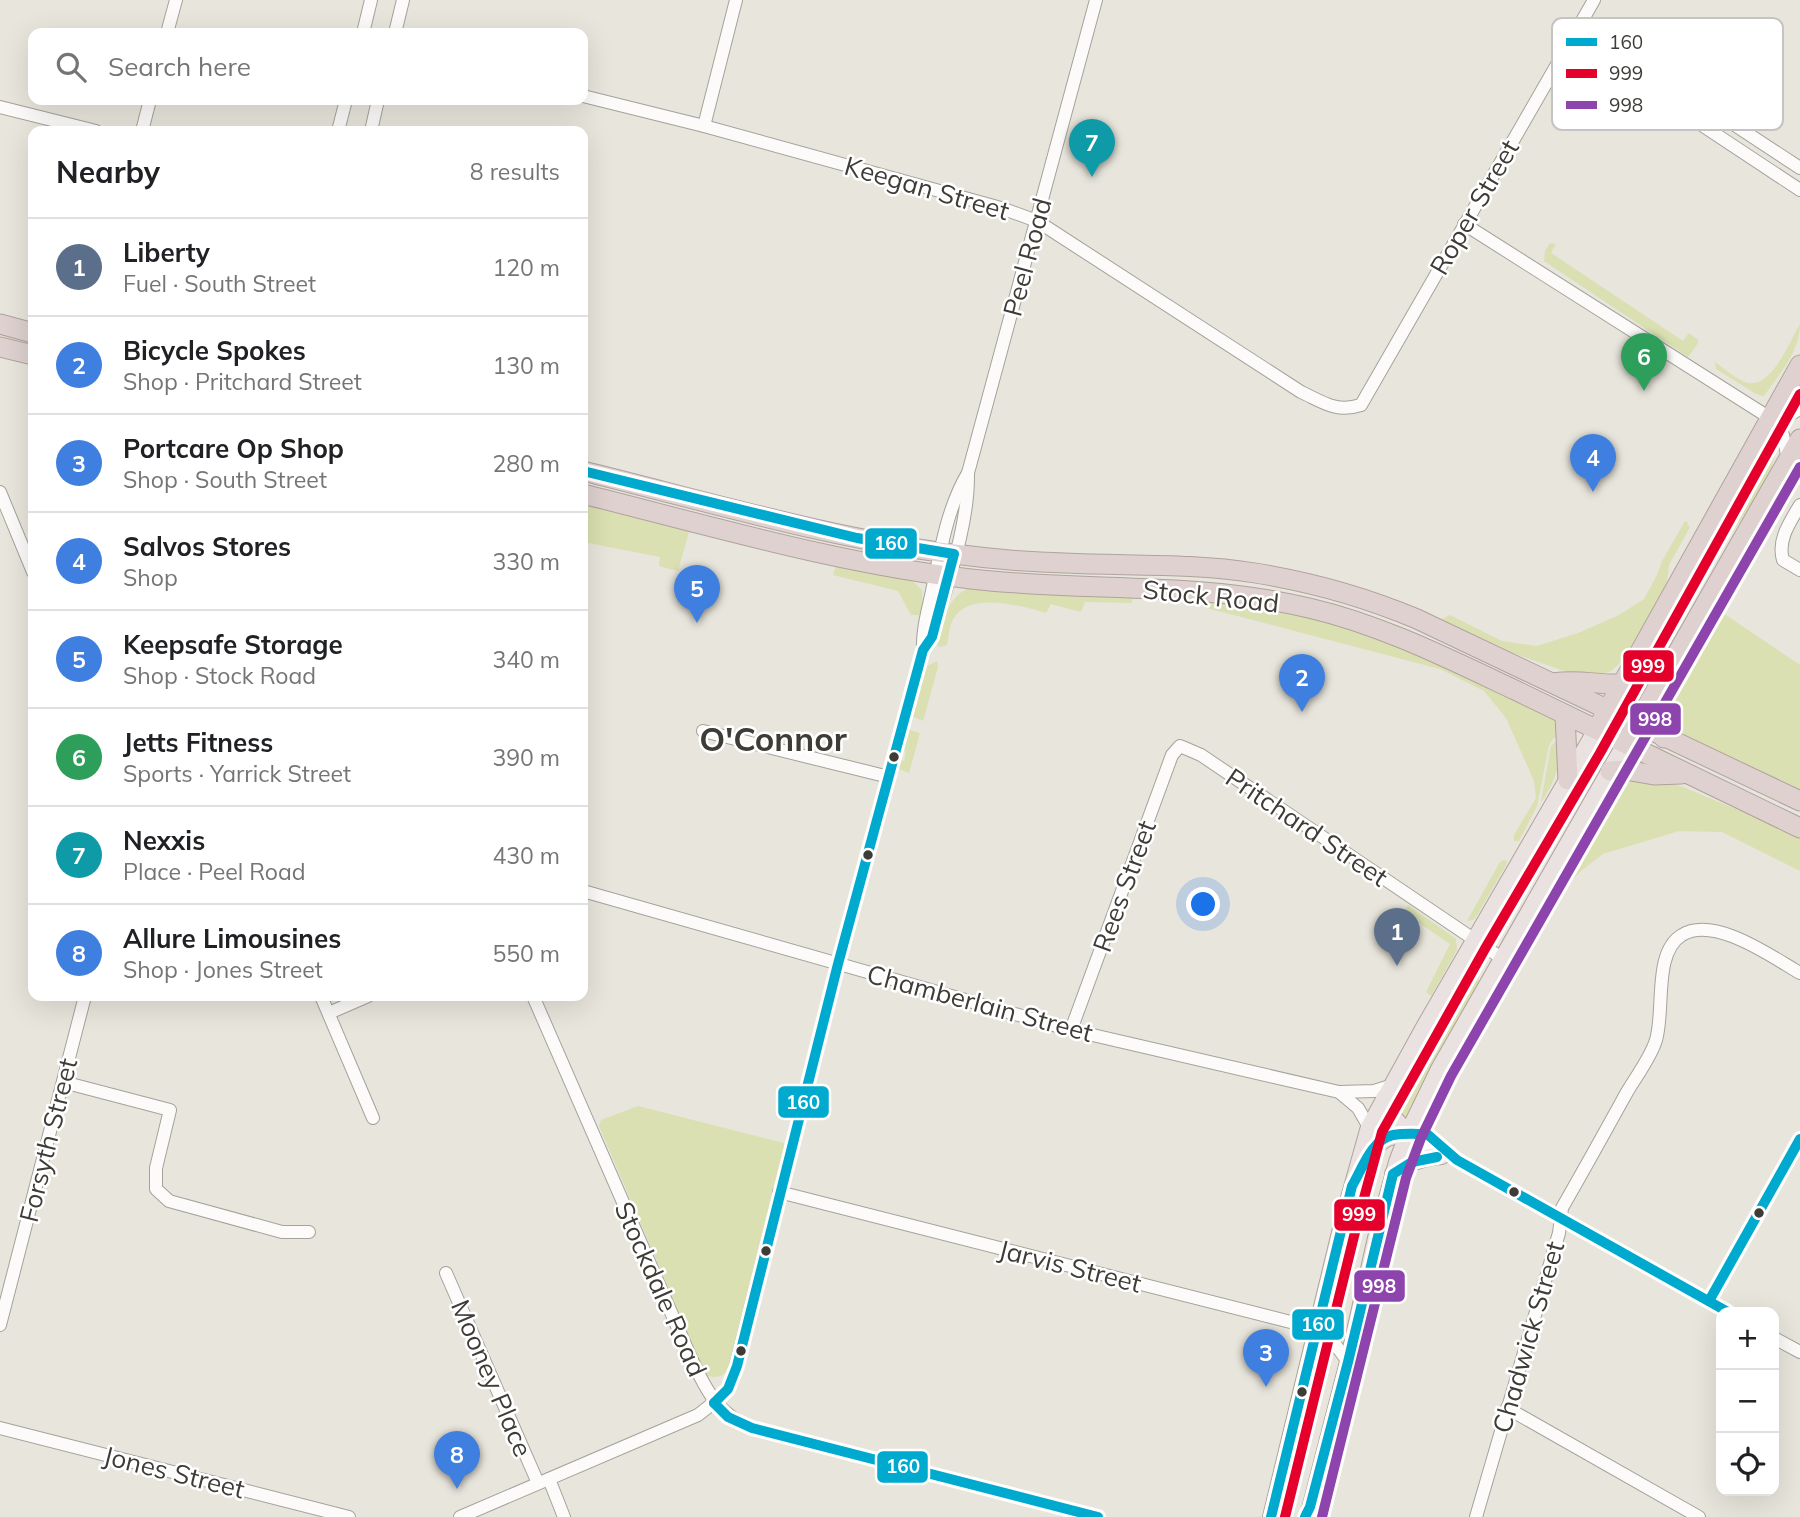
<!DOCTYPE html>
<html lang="en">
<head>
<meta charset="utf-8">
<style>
	:root { --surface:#fff; --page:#f6f6f6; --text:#202124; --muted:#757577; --line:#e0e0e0; --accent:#1a73e8 }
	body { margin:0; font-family:Mulish,sans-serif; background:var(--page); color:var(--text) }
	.controls { position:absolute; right:21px; bottom:21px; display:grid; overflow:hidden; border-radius:14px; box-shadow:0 7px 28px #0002 }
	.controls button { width:63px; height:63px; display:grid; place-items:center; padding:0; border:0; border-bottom:2px solid var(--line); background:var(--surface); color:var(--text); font:35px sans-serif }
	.you { position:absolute; left:1204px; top:905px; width:24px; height:24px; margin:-18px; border:5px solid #fff; border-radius:50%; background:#1a73e8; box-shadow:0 0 0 10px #1a73e833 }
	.badge { display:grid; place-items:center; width:46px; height:46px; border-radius:50%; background:var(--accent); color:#fff; font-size:23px; font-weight:700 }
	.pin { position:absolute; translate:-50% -58px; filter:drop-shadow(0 2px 4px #0008) }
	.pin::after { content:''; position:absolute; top:37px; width:24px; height:21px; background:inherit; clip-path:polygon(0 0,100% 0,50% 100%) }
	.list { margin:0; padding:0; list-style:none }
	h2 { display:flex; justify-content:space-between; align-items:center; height:91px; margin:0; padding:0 28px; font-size:30px }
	h2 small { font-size:23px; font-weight:400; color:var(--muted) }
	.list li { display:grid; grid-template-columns:46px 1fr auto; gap:21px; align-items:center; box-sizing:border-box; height:98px; padding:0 28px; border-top:2px solid var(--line) }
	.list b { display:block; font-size:26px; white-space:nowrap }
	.list p { margin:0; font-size:23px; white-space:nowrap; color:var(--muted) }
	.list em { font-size:23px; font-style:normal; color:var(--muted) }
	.icon { flex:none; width:38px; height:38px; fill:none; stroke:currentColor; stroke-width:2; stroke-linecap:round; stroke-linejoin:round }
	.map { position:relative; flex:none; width:1800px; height:1517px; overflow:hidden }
	.search { position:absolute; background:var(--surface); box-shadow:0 7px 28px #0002; left:28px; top:28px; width:560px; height:77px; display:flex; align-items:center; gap:18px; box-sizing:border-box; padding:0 24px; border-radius:14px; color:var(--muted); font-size:26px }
	.panel { position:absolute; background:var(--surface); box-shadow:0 7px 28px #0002; left:28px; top:126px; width:560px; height:875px; border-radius:14px }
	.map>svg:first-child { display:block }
	.green { fill:#dae0b1 }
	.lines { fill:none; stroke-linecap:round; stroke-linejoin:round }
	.minor-casing { stroke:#a4a29c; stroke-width:14 }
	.major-casing { stroke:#b0a29d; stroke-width:18 }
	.highway-casing { stroke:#b0a29d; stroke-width:21 }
	.minor { stroke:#fcfbfa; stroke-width:12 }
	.major { stroke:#eae2e1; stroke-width:16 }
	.highway { stroke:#ded1d0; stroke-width:19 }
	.bus-1-casing { stroke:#fff; stroke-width:16 }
	.bus-2-casing { stroke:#fff; stroke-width:16 }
	.bus-3-casing { stroke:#fff; stroke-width:16 }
	.bus-1 { stroke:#00a9ce; stroke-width:10 }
	.bus-2 { stroke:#e4002b; stroke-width:10 }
	.bus-3 { stroke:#8e44ad; stroke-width:10 }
	.bus-dot { fill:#3e3c37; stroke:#fff; stroke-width:2.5 }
	.labels { text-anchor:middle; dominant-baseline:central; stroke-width:5; stroke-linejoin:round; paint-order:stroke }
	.street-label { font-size:26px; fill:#3e3c37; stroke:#fff }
	.district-label { font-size:33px; font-weight:bold; fill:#3e3c37; stroke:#fff }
	.key { fill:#fff; stroke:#c5c4c3; stroke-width:2 }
	.key-label { font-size:19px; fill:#3e3c37 }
	.line-badge { stroke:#fff; stroke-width:2.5 }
	.badge-label { font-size:19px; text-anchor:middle; font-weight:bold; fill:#fff }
</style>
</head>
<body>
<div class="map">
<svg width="1800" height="1517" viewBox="0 0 1800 1517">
	<rect width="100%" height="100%" fill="#e8e5dc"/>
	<g class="green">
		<path d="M 1550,243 L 1556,244 L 1551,253 L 1683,341 L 1689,333 L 1698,340 L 1698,343 L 1688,357 L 1544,261 L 1545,251 Z"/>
		<path d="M 1800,324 C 1800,352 1779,374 1764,396 L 1756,394 L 1716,369 L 1715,362 C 1725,369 1737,380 1748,383 C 1772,388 1790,341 1800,324 Z"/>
		<path d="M 1767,436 L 1777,441 C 1775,483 1742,515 1721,549 C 1692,597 1665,646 1638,695 L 1631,705 L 1625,702 L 1627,692 Z"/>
		<path d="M 583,501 L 690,528 L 678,571 L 659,566 L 660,557 L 583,542 Z"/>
		<path d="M 1685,521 L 1688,522 L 1687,525 L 1690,527 L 1669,565 L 1666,588 L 1626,658 L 1611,671 L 1600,675 L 1581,675 L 1567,672 L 1484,643 L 1440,620 L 1450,615 L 1502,641 L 1537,646 L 1578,633 L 1619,615 L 1644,599 L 1657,575 L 1662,561 Z"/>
		<path d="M 836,565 L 910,579 L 922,590 L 923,612 L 918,615 L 911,615 L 898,591 L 833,575 Z"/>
		<path d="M 970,588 L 1133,595 L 1132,603 L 1085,602 L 1081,612 L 1051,604 L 1046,613 C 1022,606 970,591 954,618 C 949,625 949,637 947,645 L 939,647 L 936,641 C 943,622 948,595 970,588 Z"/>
		<path d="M 1207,599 L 1246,603 L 1333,621 L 1419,653 L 1558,722 L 1564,734 L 1554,738 L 1549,745 L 1537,806 L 1519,841 L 1514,841 L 1514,835 L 1536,798 L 1534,781 L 1506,718 L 1484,691 L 1440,669 L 1203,607 Z"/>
		<path d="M 1715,610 L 1723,613 L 1800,665 L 1800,792 L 1686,736 C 1677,727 1670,714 1670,701 C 1672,679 1703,632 1715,610 Z"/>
		<path d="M 937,661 L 938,667 L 923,721 L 912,716 L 912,710 L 927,666 Z"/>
		<path d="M 910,730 L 920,733 L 909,773 L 899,769 L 899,760 L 904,761 L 906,751 L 902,749 L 907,732 Z"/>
		<path d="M 1558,739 C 1560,768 1557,778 1541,802 L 1551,746 Z"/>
		<path d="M 1624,776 L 1620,785 L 1543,921 L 1536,916 L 1609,788 L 1614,780 Z"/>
		<path d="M 1627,778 L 1667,782 L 1683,787 L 1800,836 L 1800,871 L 1722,832 L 1679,831 L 1603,854 L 1582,870 L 1565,887 Z"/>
		<path d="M 1504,860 L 1507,861 L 1506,865 L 1477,915 L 1473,920 L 1467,921 L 1500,862 Z"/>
		<path d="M 1408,905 L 1456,939 L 1457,950 L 1431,996 L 1426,992 L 1450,944 L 1409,916 L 1398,921 Z"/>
		<path d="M 1475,954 L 1481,956 L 1478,985 L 1406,1120 L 1393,1101 L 1394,1093 Z"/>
		<path d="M 638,1106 L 784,1143 L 784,1149 L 728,1370 C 722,1377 717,1378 708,1376 L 703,1369 L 599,1126 L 601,1120 Z"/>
	</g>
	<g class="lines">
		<defs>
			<g id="minor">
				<path d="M 167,33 L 176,0"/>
				<path d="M 363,33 L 371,0"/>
				<path d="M 395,33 L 403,0"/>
				<path d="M 583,96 L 704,126 L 1001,208 L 1037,221 L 1301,392 C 1323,402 1336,413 1361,405 L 1594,0"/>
				<path d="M 0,107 L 96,131"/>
				<path d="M 704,126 L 736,0"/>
				<path d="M 142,131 L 150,100"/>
				<path d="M 338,131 L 346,100"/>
				<path d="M 371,131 L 378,100"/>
				<path d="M 1800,168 L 1680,89 L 1677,89 L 1669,101 L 1670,104 L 1800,190"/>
				<path d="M 1464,224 L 1770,418 L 1783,435 L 1788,459"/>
				<path d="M 1770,418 L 1791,414 L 1800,409"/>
				<path d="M 0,492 L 33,572"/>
				<path d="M 1800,505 C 1790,522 1777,540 1783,560 L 1800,570"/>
				<path d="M 923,650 L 932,637 C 946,586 969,526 968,473"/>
				<path d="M 703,731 L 889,777"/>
				<path d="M 583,891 L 1071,1030 L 1339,1092 L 1374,1091 L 1390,1086"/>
				<path d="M 321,996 L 373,1118"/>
				<path d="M 533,996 L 691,1358 C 706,1390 718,1415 752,1428 L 1098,1517"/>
				<path d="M 329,1013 L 368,996"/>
				<path d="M 1071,1030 L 1172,755 L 1180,746 L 1201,755 L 1503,959"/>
				<path d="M 63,1082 L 170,1110 L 156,1168 L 156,1189 L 169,1201 L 282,1232 L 309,1232"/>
				<path d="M 1339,1092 L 1358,1108 L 1369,1127"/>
				<path d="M 1408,1133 L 1427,1134 L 1457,1160 L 1728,1312"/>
				<path d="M 1408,1133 L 1416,1142 L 1442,1156"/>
				<path d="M 779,1192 L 1318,1329 L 1332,1340 L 1348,1362"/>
				<path d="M 446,1273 L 538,1483"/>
				<path d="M 1709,1301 L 1800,1139"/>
				<path d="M 0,1325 L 85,996"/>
				<path d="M 1774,1338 L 1800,1352"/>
				<path d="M 1507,1408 L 1699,1517"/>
				<path d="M 0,1428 L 349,1517"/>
				<path d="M 549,1479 L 564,1517"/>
				<path d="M 460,1517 L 698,1415 L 721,1397 L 732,1381 L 838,964 L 923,650 C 922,628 929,607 933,586 C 941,548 948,506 968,473 L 1096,0"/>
				<path d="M 1476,1517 L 1559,1233 L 1562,1208 C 1584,1170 1606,1130 1627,1092 C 1637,1075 1651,1057 1656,1040 C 1665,1010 1653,952 1682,935 C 1714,915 1772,957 1800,973"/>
			</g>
			<g id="major">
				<path d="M 1384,1098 L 1393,1117 L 1408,1133"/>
				<path d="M 1362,1168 C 1376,1146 1380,1136 1408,1133"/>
				<path d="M 1393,1174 C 1407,1163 1423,1157 1442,1156"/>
				<path d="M 1271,1517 L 1344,1216 L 1369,1127 L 1423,1029 L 1596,730"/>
				<path d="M 1308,1517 L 1348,1362 L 1376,1238 L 1397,1162 L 1408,1133 L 1439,1069 L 1625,744"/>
			</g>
			<g id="highway">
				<path d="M 0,324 L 33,333"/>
				<path d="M 0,347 L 33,355"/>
				<path d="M 583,471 C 705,501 829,538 954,554 C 991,559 1028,562 1065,563 C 1128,566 1192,563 1255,573 C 1311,582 1365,597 1417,619 L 1800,801"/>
				<path d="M 583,494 C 711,526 839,564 971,579 C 1084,592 1198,581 1309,608 C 1382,625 1449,659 1517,691 C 1612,736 1705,783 1800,828"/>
				<path d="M 1661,682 C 1664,701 1662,719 1664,738"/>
				<path d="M 1553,683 C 1579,679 1596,685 1621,684"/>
				<path d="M 1565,715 L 1568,780"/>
				<path d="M 1602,720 L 1800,365"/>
				<path d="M 1631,734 L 1800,439"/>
				<path d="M 1610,771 L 1625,770 L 1654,775 L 1681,774"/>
			</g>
		</defs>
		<use href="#minor" class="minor-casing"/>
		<use href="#major" class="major-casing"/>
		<use href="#highway" class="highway-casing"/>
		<use href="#minor" class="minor"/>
		<use href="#major" class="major"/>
		<use href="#highway" class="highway"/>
		<defs>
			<g id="bus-1">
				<path d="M 583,471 L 857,538 L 954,554 L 932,637 L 923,650 L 838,964 L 737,1366 L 728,1389 L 714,1403"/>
				<path d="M 1709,1301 L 1800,1139"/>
				<path d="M 714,1403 L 728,1417 L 752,1428 L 1098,1517"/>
				<path d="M 1271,1517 L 1352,1186 C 1362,1169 1372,1139 1393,1135 C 1404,1133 1416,1134 1427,1134 L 1457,1160 L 1728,1312"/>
				<path d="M 1305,1517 L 1310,1507 L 1348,1362 L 1393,1174 L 1412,1162 L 1437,1157"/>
			</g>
			<path id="bus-2" d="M 1285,1517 L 1358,1220 L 1382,1132 L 1486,947 L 1600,753 L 1800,394"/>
			<path id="bus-3" d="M 1322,1517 L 1406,1178 L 1421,1138 L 1451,1076 L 1800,467"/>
		</defs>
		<use href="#bus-1" class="bus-1-casing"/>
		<use href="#bus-2" class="bus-2-casing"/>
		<use href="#bus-3" class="bus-3-casing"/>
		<use href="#bus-1" class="bus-1"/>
		<use href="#bus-2" class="bus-2"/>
		<use href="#bus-3" class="bus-3"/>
	</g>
	<g class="bus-dot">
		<circle cx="894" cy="757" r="6"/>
		<circle cx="868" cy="855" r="6"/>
		<circle cx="1514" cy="1192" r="6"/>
		<circle cx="1759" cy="1213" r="6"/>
		<circle cx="766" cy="1251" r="6"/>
		<circle cx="741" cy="1351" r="6"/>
		<circle cx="1302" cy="1392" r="6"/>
	</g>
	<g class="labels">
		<g class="street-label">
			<text transform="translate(927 188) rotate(16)">Keegan Street</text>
			<text transform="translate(1474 207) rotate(-60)">Roper Street</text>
			<text transform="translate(1027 257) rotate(-75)">Peel Road</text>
			<text transform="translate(1211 596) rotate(6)">Stock Road</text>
			<text transform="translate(1307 827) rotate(34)">Pritchard Street</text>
			<text transform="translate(1124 886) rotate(-70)">Rees Street</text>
			<text transform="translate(980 1003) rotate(15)">Chamberlain Street</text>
			<text transform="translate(48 1140) rotate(-76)">Forsyth Street</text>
			<text transform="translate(1070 1266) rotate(14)">Jarvis Street</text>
			<text transform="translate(661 1289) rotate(66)">Stockdale Road</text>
			<text transform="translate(1528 1337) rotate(-74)">Chadwick Street</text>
			<text transform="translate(492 1378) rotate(67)">Mooney Place</text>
			<text transform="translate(174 1472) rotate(14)">Jones Street</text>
		</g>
		<g class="district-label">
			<text x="773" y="738">O'Connor</text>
		</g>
	</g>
	<rect x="1552" y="18" width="231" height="112" rx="10" class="key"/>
	<rect x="1566" y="38" width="31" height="8" fill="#00a9ce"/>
	<rect x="1566" y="69" width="31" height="9" fill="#e4002b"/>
	<rect x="1566" y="101" width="31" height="8" fill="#8e44ad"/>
	<g class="key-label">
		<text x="1609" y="49">160</text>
		<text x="1609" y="80">999</text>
		<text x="1609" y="112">998</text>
	</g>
	<g class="line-badge">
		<rect x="864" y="527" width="54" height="33" rx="7" fill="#00a9ce"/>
		<rect x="1622" y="649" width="53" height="34" rx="7" fill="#e4002b"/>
		<rect x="1629" y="702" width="53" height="34" rx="7" fill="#8e44ad"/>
		<rect x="777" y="1085" width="53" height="34" rx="7" fill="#00a9ce"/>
		<rect x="1333" y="1198" width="53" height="34" rx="7" fill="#e4002b"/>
		<rect x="1353" y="1269" width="53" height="34" rx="7" fill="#8e44ad"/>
		<rect x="1291" y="1308" width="54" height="33" rx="7" fill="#00a9ce"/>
		<rect x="876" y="1450" width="53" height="34" rx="7" fill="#00a9ce"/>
	</g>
	<g class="badge-label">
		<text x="891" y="550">160</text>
		<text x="1648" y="673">999</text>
		<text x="1655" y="726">998</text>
		<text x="803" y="1109">160</text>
		<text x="1359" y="1221">999</text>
		<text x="1379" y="1293">998</text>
		<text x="1318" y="1331">160</text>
		<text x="903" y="1473">160</text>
	</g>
</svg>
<div class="controls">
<button>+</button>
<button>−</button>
<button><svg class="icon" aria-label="locate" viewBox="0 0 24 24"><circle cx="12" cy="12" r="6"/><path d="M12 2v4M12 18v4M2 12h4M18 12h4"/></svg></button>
</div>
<div class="you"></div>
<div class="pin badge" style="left:1397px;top:966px;background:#5c6f8a">1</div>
<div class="pin badge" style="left:1302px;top:712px;background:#3f7fe0">2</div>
<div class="pin badge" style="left:1266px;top:1387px;background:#3f7fe0">3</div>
<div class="pin badge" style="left:1593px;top:492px;background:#3f7fe0">4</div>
<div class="pin badge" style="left:697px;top:623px;background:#3f7fe0">5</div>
<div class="pin badge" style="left:1644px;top:391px;background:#2e9e5b">6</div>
<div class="pin badge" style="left:1092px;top:177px;background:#0f9aa8">7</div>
<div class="pin badge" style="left:457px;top:1489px;background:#3f7fe0">8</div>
<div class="search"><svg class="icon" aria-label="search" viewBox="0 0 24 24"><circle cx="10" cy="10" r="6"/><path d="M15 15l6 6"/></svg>Search here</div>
<section class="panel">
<h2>Nearby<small>8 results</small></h2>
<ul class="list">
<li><span class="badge" style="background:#5c6f8a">1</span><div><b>Liberty</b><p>Fuel · South Street</p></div><em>120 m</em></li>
<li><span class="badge" style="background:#3f7fe0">2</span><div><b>Bicycle Spokes</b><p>Shop · Pritchard Street</p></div><em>130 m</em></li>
<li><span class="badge" style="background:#3f7fe0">3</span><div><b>Portcare Op Shop</b><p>Shop · South Street</p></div><em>280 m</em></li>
<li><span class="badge" style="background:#3f7fe0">4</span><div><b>Salvos Stores</b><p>Shop</p></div><em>330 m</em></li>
<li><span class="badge" style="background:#3f7fe0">5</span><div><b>Keepsafe Storage</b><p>Shop · Stock Road</p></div><em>340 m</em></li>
<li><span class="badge" style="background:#2e9e5b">6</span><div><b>Jetts Fitness</b><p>Sports · Yarrick Street</p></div><em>390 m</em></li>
<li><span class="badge" style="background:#0f9aa8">7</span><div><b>Nexxis</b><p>Place · Peel Road</p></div><em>430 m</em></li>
<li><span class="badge" style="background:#3f7fe0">8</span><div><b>Allure Limousines</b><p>Shop · Jones Street</p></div><em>550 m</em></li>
</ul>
</section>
</div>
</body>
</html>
